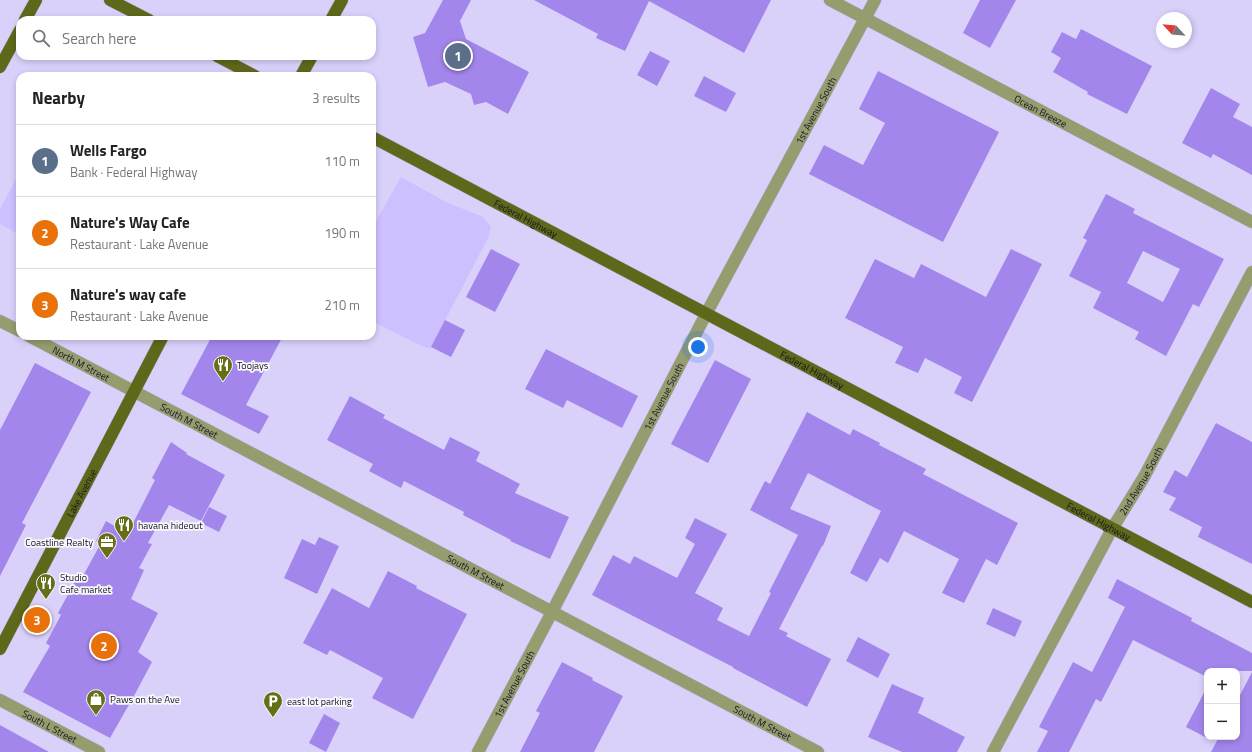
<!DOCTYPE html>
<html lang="en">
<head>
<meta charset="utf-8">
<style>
	:root { --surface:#fff; --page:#f6f6f6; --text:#222; --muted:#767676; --line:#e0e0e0; --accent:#2563eb }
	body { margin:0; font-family:"Titillium Web",sans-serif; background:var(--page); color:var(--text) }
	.controls { position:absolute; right:12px; bottom:12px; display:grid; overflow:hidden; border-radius:8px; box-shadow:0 2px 6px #0003 }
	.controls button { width:36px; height:36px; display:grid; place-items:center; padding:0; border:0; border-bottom:1px solid var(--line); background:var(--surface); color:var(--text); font:20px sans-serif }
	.compass { position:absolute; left:1156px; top:12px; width:36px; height:36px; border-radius:50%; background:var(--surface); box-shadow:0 2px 6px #0003; rotate:296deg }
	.you { position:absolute; left:698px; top:347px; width:14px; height:14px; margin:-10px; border:3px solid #fff; border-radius:50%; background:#1a73e8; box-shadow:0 0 0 6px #1a73e833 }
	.badge { display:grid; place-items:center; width:26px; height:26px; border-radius:50%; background:var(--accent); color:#fff; font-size:13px; font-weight:700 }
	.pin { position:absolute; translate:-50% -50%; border:2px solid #fff; box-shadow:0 1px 4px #0006 }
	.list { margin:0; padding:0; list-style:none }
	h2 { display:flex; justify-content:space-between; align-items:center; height:52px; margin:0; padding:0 16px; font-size:17px }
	h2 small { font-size:13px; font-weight:400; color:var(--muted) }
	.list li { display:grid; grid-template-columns:26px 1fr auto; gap:12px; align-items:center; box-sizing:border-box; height:72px; padding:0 16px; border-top:1px solid var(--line) }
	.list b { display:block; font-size:15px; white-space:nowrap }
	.list p { margin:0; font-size:13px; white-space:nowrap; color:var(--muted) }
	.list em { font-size:13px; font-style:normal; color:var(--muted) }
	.icon { flex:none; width:22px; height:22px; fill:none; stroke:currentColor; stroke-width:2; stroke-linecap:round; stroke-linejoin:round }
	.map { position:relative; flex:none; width:1252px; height:752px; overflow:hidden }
	.search { position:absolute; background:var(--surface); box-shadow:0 2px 6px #0003; left:16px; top:16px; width:360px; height:44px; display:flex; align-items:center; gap:10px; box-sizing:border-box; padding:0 14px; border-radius:12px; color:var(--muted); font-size:15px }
	.panel { position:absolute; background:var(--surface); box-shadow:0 2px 6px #0003; left:16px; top:72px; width:360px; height:268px; border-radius:12px }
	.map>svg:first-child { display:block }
	.green { fill:#cebfff }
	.building { fill:#a386eb; fill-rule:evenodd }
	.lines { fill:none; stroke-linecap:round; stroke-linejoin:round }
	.minor-casing { stroke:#b7afd5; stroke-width:13 }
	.major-casing { stroke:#b7afd5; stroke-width:13 }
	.minor { stroke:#959c6e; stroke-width:12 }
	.major { stroke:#5f681a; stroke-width:12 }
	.labels { text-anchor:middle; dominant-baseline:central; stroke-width:3.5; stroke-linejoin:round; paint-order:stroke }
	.street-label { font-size:10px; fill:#181326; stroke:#f9f8fd }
	.poi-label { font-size:10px; fill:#181326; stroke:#f9f8fd; text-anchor:start }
</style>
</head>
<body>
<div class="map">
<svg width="1252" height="752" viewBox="0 0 1252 752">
	<rect width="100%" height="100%" fill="#dad1fb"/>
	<g class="green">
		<path d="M 20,172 L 20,235 L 0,224 L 0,209 Z"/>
		<path d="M 401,177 L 446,202 L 483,217 L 491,227 L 488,238 L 430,349 L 415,343 L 372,321 L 372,228 Z"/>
	</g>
	<g class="building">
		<path d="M 443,0 L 471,0 L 460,21 L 466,39 L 529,72 L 508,114 L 486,102 L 474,105 L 471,94 L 445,82 L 428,87 L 413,37 L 425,33 Z"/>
		<path d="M 534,0 L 771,0 L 744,53 L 649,1 L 625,51 L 596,38 L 598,34 Z"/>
		<path d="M 980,0 L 1016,0 L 990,48 L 963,33 Z"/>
		<path d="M 1081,29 L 1152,66 L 1127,114 L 1087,94 L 1088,92 L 1053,72 L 1061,58 L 1051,52 L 1062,32 L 1076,39 Z"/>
		<path d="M 650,51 L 670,61 L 657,86 L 637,75 Z"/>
		<path d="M 878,71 L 999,132 L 943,242 L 809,174 L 824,145 L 863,165 L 885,123 L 859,109 Z"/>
		<path d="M 704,76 L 736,93 L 726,112 L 694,96 Z"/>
		<path d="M 1211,88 L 1240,104 L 1233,117 L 1252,127 L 1252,175 L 1213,154 L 1211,158 L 1182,143 Z"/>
		<path d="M 1106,194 L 1135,209 L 1133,213 L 1224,259 L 1199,307 L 1193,304 L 1166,356 L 1135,339 L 1139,332 L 1093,308 L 1101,292 L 1069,276 L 1087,240 L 1083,238 ZM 1143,251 L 1180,269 L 1163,302 L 1127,283 Z"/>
		<path d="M 491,249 L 520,264 L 495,312 L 466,297 Z"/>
		<path d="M 1011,249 L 1042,264 L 972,402 L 954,393 L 962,377 L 925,358 L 918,373 L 895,363 L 903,347 L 845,318 L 875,259 L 914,278 L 921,264 L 986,297 Z"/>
		<path d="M 445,320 L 465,330 L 451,357 L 431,347 Z"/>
		<path d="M 212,336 L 283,336 L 246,405 L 269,416 L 259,434 L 181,394 Z"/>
		<path d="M 546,349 L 638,396 L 622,428 L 567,400 L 563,408 L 525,389 Z"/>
		<path d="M 715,360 L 751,379 L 708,463 L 671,444 Z"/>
		<path d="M 35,363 L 91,392 L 22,523 L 26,525 L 0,576 L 0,430 Z"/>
		<path d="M 350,396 L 385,415 L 383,418 L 444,450 L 450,437 L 480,452 L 476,461 L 520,484 L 515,493 L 569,517 L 550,559 L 510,541 L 511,540 L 463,515 L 464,512 L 404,481 L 401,488 L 369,471 L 373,464 L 327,440 Z"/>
		<path d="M 807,412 L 850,435 L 853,429 L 880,443 L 879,445 L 926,469 L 923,474 L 1018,523 L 997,565 L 986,559 L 964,603 L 942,593 L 959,559 L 904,531 L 888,563 L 880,558 L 867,582 L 850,573 L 881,511 L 808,473 L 790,509 L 831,526 L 823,546 L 822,546 L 779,629 L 788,633 L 786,636 L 831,659 L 807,707 L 733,668 L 733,667 L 592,595 L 613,555 L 630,564 L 634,556 L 677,578 L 695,544 L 685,538 L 695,518 L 727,534 L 695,593 L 723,608 L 717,620 L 749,636 L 771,593 L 769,592 L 798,535 L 750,510 L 765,481 L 770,484 Z"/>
		<path d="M 1216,423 L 1252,442 L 1252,564 L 1198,537 L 1202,527 L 1169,510 L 1176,498 L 1163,492 L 1175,470 L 1187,477 Z"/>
		<path d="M 171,442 L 187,453 L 186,454 L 225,475 L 201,521 L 169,505 L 148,543 L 152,544 L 139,568 L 144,570 L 131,599 L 158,613 L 138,652 L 152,662 L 135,694 L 110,738 L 23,692 L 50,646 L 46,643 L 61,615 L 58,613 L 79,574 L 83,576 L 101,543 L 96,541 L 106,521 L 118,528 L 120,524 L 130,529 L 155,480 L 152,478 Z"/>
		<path d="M 209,507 L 227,516 L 219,532 L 201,523 Z"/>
		<path d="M 319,537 L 339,546 L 317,594 L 284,578 L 302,539 L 315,545 Z"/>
		<path d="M 388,571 L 417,586 L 416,588 L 467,614 L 413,719 L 372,698 L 383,678 L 330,650 L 327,655 L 303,643 L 332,588 L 369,608 Z"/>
		<path d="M 1117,579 L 1192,618 L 1191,621 L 1252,653 L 1252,671 L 1207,671 L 1207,677 L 1133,640 L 1101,702 L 1096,699 L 1069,752 L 1037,752 L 1048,731 L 1039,727 L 1073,662 L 1092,672 L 1125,607 L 1108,598 Z"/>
		<path d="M 993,608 L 1022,621 L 1015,637 L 986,624 Z"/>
		<path d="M 858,637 L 890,654 L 878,678 L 846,661 Z"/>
		<path d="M 562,662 L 593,678 L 592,680 L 623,696 L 594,752 L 520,752 L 540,713 L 536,711 Z"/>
		<path d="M 1252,672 L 1252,752 L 1211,752 L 1219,737 L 1237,737 L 1237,701 Z"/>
		<path d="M 892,684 L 924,698 L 918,713 L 965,737 L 957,752 L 902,752 L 868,737 Z"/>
		<path d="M 1207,687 L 1207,738 L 1186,727 Z"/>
		<path d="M 324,714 L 340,723 L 326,752 L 309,743 Z"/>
		<path d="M 0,725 L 49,752 L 0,752 Z"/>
	</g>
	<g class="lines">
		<defs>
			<g id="minor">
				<path id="s1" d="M 830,0 L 1252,222"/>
				<path d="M 0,321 L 20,331"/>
				<path id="s2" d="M 29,336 L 818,752"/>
				<path id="s3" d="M 0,700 L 99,752"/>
				<path id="s4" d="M 478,752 L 552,612 L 706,314 L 875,0"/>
				<path id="s5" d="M 993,752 L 1112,529 L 1144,477 L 1252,272"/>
			</g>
			<g id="major">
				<path d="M 110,0 L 149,20"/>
				<path d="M 25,20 L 36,0"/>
				<path d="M 331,20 L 342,0"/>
				<path d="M 217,56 L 255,76"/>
				<path d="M 0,67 L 20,30"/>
				<path d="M 301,76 L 312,56"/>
				<path id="s6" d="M 372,137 L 1252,602"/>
				<path id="s7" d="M 0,649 L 163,336"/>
			</g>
		</defs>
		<use href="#minor" class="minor-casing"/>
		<use href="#major" class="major-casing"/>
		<use href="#minor" class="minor"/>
		<use href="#major" class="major"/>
	</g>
	<defs>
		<symbol id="restaurant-pin" viewBox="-11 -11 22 30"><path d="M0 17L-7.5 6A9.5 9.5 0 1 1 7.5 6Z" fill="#666f17" stroke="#f9f8fd"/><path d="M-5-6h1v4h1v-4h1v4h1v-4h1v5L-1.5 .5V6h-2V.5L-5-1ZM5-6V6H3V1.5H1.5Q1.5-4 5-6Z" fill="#fff"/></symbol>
		<symbol id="office-pin" viewBox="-11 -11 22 30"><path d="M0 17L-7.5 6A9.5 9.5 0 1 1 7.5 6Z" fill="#666f17" stroke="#f9f8fd"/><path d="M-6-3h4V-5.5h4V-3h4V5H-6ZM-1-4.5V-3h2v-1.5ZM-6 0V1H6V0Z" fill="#fff"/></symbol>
		<symbol id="shop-pin" viewBox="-11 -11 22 30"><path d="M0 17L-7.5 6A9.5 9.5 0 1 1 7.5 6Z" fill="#666f17" stroke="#f9f8fd"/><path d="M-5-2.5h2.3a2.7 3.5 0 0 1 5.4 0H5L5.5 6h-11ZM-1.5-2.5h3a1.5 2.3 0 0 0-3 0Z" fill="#fff"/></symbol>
		<symbol id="parking-pin" viewBox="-11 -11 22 30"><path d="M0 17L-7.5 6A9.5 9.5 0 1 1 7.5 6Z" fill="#666f17" stroke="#f9f8fd"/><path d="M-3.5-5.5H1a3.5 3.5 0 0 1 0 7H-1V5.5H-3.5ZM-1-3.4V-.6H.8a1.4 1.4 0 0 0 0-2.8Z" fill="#fff"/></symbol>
	</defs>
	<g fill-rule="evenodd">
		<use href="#restaurant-pin" x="212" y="354" width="22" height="30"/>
		<use href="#restaurant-pin" x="113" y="514" width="22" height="30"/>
		<use href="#office-pin" x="96" y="531" width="22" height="30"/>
		<use href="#restaurant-pin" x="35" y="572" width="22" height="30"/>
		<use href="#shop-pin" x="85" y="688" width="22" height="30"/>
		<use href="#parking-pin" x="262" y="690" width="22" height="30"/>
	</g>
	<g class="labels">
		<g class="street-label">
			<text stroke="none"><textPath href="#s4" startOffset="725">1st Avenue South</textPath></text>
			<text stroke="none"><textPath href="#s1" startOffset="238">Ocean Breeze</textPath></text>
			<text stroke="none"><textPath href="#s6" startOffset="174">Federal Highway</textPath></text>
			<text stroke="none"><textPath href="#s2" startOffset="59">North M Street</textPath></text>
			<text stroke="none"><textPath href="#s6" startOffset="498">Federal Highway</textPath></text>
			<text stroke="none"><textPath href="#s4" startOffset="401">1st Avenue South</textPath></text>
			<text stroke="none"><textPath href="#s2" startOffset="181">South M Street</textPath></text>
			<text stroke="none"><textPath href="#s5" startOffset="309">2nd Avenue South</textPath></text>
			<text stroke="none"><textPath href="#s7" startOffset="176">Lake Avenue</textPath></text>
			<text stroke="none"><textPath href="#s6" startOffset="822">Federal Highway</textPath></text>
			<text stroke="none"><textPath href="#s2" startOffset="505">South M Street</textPath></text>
			<text stroke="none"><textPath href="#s4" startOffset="77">1st Avenue South</textPath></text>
			<text stroke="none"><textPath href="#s2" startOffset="829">South M Street</textPath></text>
			<text stroke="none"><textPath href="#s3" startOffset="56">South L Street</textPath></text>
		</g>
		<g class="poi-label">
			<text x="237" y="365">Toojays</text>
			<text x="138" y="525">havana hideout</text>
			<text x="93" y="542" text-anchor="end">Coastline Realty</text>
			<text x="60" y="577">Studio<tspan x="60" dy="12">Cafe market</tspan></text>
			<text x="110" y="699">Paws on the Ave</text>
			<text x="287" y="701">east lot parking</text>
		</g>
	</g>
</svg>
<div class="controls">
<button>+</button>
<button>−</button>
</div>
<svg class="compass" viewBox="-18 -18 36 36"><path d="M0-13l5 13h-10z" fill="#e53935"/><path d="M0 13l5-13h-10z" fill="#767676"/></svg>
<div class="you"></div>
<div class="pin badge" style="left:458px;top:56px;background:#5c6f8a">1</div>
<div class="pin badge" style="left:104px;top:646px;background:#e8710a">2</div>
<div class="pin badge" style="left:37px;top:620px;background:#e8710a">3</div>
<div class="search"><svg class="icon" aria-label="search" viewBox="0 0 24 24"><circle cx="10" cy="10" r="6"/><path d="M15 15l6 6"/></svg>Search here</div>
<section class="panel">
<h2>Nearby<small>3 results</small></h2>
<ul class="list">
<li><span class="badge" style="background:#5c6f8a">1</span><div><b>Wells Fargo</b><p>Bank · Federal Highway</p></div><em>110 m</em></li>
<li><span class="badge" style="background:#e8710a">2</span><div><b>Nature's Way Cafe</b><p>Restaurant · Lake Avenue</p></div><em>190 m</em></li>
<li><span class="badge" style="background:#e8710a">3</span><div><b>Nature's way cafe</b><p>Restaurant · Lake Avenue</p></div><em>210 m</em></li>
</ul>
</section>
</div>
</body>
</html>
